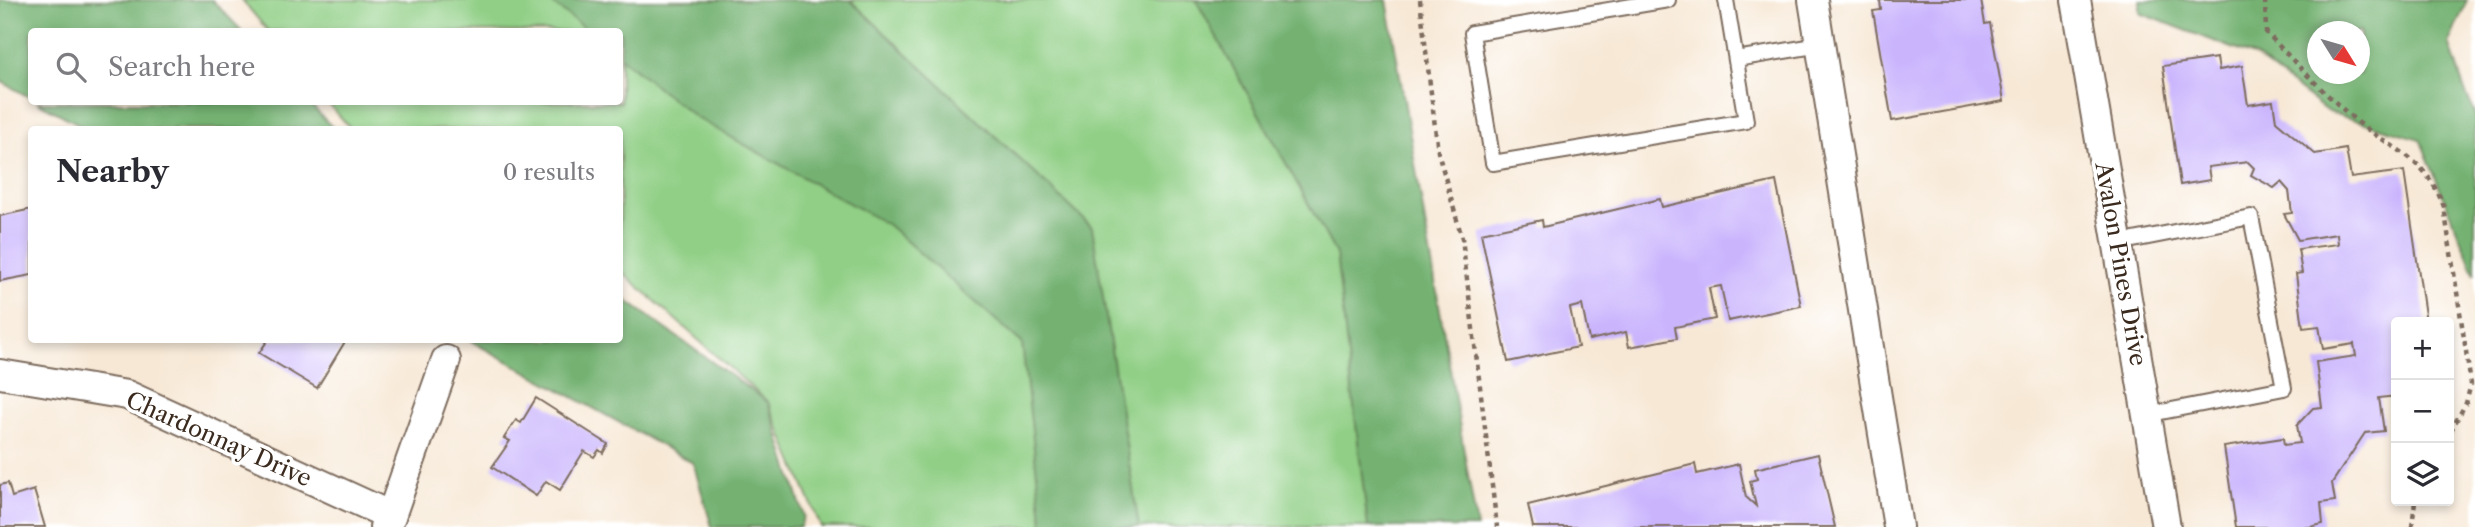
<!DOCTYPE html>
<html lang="en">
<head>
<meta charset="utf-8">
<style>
	:root { --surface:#fff; --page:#f7f7f7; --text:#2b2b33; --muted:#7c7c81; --line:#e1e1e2 }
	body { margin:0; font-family:"Libre Caslon Text",serif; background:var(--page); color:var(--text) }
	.controls { position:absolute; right:21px; bottom:21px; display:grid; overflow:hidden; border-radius:7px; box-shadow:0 4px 10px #0003 }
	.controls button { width:63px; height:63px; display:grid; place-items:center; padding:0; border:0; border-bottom:2px solid var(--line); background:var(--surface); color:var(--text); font:35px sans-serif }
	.compass { position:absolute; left:2307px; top:21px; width:63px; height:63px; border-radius:50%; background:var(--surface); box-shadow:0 4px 10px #0003; rotate:127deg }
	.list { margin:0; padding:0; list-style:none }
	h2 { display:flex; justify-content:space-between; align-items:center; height:91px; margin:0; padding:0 28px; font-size:30px }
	h2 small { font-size:23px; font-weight:400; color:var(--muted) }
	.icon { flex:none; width:38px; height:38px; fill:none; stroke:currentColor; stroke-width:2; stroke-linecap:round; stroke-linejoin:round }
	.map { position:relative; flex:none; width:2475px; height:527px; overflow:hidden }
	.search { position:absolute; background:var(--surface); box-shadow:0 4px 10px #0003; left:28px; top:28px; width:595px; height:77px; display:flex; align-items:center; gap:18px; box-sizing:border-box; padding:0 24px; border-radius:7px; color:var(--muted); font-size:26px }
	.panel { position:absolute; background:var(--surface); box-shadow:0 4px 10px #0003; left:28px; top:126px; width:595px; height:217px; border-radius:7px }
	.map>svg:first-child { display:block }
	.green { fill:#90cf85; stroke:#667c52; stroke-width:2 }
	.forest { fill:#74b272; stroke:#586e48; stroke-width:2; fill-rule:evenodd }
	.building { fill:#cab5fd }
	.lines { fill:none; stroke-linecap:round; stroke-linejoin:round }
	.service-casing { stroke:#7d6c5e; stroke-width:18 }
	.minor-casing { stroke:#7d6c5e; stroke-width:32 }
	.path { stroke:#7d6c5e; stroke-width:4.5; stroke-dasharray:5 5; stroke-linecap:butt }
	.service { stroke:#fff; stroke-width:14 }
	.minor { stroke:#fff; stroke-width:28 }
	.labels { text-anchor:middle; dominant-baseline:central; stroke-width:7; stroke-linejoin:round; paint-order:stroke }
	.street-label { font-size:23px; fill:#3b2a1e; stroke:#fff }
</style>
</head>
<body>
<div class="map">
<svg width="2475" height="527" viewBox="0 0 2475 527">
	<rect width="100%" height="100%" fill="#fff"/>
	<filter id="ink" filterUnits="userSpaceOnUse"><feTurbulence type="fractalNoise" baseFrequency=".0143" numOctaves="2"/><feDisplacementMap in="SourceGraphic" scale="14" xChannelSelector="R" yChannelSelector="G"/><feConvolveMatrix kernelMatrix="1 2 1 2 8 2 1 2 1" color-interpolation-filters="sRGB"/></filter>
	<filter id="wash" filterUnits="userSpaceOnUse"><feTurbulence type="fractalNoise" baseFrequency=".00686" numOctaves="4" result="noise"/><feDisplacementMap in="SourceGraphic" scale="28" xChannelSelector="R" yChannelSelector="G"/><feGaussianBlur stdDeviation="1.57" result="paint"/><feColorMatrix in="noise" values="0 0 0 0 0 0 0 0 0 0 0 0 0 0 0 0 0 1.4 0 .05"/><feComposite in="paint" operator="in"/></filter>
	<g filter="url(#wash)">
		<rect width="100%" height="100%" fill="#f7e8d5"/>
		<path class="green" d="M 242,0 L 1245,0 L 1364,247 L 1409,527 L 821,527 L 768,402 L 620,270 L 620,130 L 351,129 L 327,102 L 620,102 L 620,32 L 268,31 Z"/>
		<g class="forest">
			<path d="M 0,0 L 212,0 L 242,31 L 32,32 L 31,98 L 0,81 Z"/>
			<path d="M 548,0 L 850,0 L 1092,227 L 1139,527 L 1043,527 L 1022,343 L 888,225 L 695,117 L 620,57 L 620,32 L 588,31 Z"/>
			<path d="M 1196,0 L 1387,0 L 1477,527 L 1368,527 L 1336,254 Z"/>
			<path d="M 2140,0 L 2467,0 L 2449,43 L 2466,94 L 2475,113 L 2475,275 L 2420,139 L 2328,112 L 2256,57 L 2140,13 ZM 2318,32 L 2360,32 L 2360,74 L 2318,74 Z"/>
			<path d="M 37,102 L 308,102 L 334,129 L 88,129 Z"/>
			<path d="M 620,296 L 768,402 L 804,516 L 800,527 L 712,527 L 693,463 L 469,340 L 620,340 Z"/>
		</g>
		<g id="blocks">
			<g class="building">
				<path d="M 1880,0 L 1981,0 L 1985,24 L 1990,23 L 2004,101 L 1892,121 L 1873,11 L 1881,10 Z"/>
				<path d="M 2217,58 L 2219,70 L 2242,66 L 2248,105 L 2273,101 L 2276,121 L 2315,154 L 2346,149 L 2351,178 L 2404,171 L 2426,322 L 2396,322 L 2396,396 L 2379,398 L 2384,431 L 2365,433 L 2332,483 L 2335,501 L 2321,503 L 2323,524 L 2310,527 L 2236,527 L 2224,447 L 2283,438 L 2284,445 L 2300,443 L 2297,425 L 2313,408 L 2322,407 L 2316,362 L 2356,356 L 2354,344 L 2323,349 L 2319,326 L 2303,328 L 2296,274 L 2302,273 L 2298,249 L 2338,244 L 2337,234 L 2298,240 L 2284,214 L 2292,213 L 2289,191 L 2281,182 L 2274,188 L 2251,175 L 2254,168 L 2248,162 L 2208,167 L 2210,180 L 2180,185 L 2163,66 Z"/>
				<path d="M 1776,181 L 1801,306 L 1728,321 L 1721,286 L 1709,288 L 1715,319 L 1675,327 L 1677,338 L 1629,347 L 1626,332 L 1589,340 L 1582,305 L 1570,308 L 1578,347 L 1508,362 L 1481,233 L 1542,220 L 1543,227 L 1660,199 L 1662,207 Z"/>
				<path d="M 32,209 L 32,275 L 0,281 L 0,216 Z"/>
				<path d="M 268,340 L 346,340 L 317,388 L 259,353 Z"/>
				<path d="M 536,398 L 608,444 L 603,453 L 599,450 L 594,457 L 584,451 L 560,490 L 546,481 L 536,496 L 492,467 L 510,441 L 504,438 L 516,420 L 521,423 Z"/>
				<path d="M 1818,454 L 1835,527 L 1533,527 L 1528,505 L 1695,464 L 1697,474 L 1739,464 L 1746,497 L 1756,506 L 1750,481 L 1757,479 L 1755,469 Z"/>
				<path d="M 8,483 L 12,497 L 34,490 L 45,527 L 0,527 L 0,485 Z"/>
			</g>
		</g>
	</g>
	<g filter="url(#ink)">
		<use href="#blocks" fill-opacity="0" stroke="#7d6c5e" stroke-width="2"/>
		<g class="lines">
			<defs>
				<g id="service">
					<path d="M 1668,0 L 1472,33 L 1493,163 L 1746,121 L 1726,0"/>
					<path d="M 1736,59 L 1820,45"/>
					<path d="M 2118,243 L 2251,217 L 2284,388 L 2146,415"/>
				</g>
				<g id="minor">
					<path d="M 1813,0 L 1898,527"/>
					<path d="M 2076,0 L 2166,527"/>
					<path d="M 0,374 L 127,395 L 391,516"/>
					<path d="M 384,527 L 391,516 L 446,360"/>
				</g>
			</defs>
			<use href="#service" class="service-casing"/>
			<use href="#minor" class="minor-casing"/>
			<g class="path">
				<path d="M 1420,0 L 1438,152 L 1462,238 L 1497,527"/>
				<path d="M 2265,0 L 2266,32 C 2294,62 2323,92 2354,119 C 2394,152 2424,154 2444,207 L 2471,384 L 2466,403 L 2449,434"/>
				<path d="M 2412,527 L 2415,501"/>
			</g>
			<use href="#service" class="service"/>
			<use href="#minor" class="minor"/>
		</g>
	</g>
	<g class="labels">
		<g class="street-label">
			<text transform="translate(2121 264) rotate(80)">Avalon Pines Drive</text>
			<text transform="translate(219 439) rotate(24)">Chardonnay Drive</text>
		</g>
	</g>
</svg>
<div class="controls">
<button>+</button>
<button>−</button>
<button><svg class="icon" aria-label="layers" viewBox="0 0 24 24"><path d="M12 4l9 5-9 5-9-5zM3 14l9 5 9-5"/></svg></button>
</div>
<svg class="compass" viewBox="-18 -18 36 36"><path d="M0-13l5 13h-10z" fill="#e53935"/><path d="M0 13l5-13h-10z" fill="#7c7c81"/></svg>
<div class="search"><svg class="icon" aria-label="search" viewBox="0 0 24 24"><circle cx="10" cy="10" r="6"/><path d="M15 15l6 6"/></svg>Search here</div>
<section class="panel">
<h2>Nearby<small>0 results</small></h2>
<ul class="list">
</ul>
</section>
</div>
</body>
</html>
